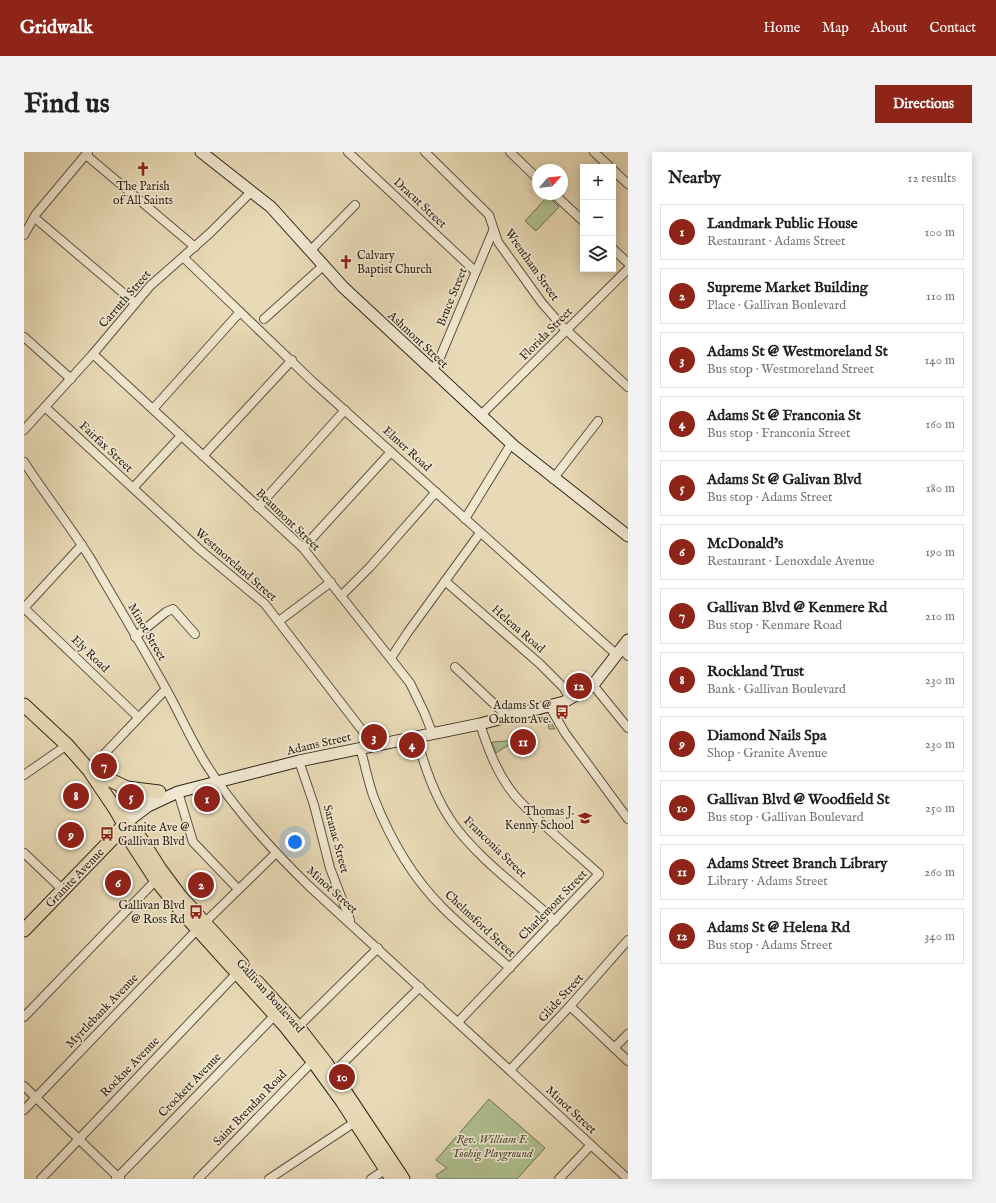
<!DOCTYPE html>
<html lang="en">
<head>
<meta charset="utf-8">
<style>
	:root { --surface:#fff; --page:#f2f2f2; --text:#222; --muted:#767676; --line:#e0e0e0; --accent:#8f2418 }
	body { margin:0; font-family:"IM FELL English",serif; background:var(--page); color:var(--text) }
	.controls { position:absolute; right:12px; top:12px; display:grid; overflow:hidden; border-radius:0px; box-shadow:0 2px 10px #0003 }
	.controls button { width:36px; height:36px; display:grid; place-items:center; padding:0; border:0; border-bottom:1px solid var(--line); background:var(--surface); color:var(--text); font:20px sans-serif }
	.compass { position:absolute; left:508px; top:12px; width:36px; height:36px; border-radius:50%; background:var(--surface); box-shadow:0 2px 10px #0003; rotate:62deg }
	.you { position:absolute; left:271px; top:690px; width:14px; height:14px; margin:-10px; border:3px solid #fff; border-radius:50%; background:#1a73e8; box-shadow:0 0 0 6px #1a73e833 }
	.badge { display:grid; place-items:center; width:26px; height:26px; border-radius:50%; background:var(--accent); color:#fff; font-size:13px; font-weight:700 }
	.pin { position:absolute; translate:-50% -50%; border:2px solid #fff; box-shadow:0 1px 4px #0006 }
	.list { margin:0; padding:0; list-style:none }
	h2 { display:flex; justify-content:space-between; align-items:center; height:52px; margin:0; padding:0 16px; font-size:17px }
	h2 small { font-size:13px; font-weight:400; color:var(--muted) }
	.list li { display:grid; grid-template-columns:26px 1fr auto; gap:12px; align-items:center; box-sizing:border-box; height:56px; margin:0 8px 8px; padding:0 8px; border:1px solid var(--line); border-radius:0px }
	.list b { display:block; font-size:15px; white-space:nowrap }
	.list p { margin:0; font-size:13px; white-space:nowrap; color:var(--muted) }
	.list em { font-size:13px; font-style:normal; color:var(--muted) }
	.icon { flex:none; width:22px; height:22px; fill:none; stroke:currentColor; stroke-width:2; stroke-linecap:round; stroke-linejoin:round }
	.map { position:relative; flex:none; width:604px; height:1027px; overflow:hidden; border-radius:0px }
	header { display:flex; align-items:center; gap:24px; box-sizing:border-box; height:56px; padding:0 20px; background:var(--accent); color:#fff }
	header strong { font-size:19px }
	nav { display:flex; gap:22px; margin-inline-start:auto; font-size:14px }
	.intro { display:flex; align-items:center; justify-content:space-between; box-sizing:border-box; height:96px; padding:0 24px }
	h1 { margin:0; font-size:28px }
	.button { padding:10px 18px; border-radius:0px; background:var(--accent); color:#fff; font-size:14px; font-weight:700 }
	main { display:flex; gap:24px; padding:0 24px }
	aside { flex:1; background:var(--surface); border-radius:0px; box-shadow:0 2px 10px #0003 }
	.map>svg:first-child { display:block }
	.green { fill:#b0c192; stroke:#707356 }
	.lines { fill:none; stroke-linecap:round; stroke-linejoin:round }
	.minor-casing { stroke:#5e5242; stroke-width:10 }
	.secondary-casing { stroke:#30251b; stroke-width:13 }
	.trunk-casing { stroke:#30251b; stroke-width:15 }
	.minor { stroke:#f0e7d0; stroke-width:8 }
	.secondary { stroke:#f0e7d0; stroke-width:11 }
	.trunk { stroke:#e8dab6; stroke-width:13 }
	.labels { text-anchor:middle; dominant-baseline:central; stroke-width:3.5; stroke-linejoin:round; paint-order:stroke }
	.poi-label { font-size:12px; fill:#30251b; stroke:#f0e7d0; text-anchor:end }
	.street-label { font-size:12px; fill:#30251b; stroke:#f0e7d0 }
	.park-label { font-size:12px; font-style:italic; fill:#504c39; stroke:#f0e7d0 }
</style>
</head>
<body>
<header>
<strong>Gridwalk</strong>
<nav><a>Home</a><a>Map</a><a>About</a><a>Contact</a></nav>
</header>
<div class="intro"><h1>Find us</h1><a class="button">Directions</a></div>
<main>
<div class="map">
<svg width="604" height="1027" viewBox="0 0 604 1027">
	<rect width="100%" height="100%" fill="#e8dab6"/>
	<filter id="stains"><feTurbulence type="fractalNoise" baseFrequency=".005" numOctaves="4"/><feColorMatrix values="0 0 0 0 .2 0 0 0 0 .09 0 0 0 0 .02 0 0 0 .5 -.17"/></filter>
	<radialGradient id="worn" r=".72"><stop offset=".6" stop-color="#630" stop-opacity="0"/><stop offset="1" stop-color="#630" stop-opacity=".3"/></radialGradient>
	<g class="green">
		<path d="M 524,44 L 535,55 L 512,79 L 501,69 Z"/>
		<path d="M 523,564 L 531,577 L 525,577 L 524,569 L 514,571 L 511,567 Z"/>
		<path d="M 484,589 L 486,592 L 472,601 L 468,590 Z"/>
		<path d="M 92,637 L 113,644 L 100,654 L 92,640 Z"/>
		<path d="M 465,947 L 521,996 L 493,1027 L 414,1027 L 412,1023 L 423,1016 L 412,1008 Z"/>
	</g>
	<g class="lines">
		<defs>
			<g id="minor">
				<path d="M 324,0 L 451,119"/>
				<path d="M 401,0 L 465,63 L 474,90 L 518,151 L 538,174 L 604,235"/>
				<path d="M 486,0 L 514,27"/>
				<path d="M 570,0 L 586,15"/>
				<path d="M 62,3 L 171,95"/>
				<path d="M 589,18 L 604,32"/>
				<path d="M 530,42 L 559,69"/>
				<path d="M 11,66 L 111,151"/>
				<path d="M 0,83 L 12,62 L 64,0"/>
				<path d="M 589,97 L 604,111"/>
				<path d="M 286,99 L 331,53"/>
				<path d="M 160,106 L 288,229 L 593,503"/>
				<path d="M 240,167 L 299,114"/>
				<path d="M 0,185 L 47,227"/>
				<path d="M 69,202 L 279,396 L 386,531 L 400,560 L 408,580"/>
				<path d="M 408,219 L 415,208 L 469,79"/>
				<path d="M 21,255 L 175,397 L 241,452 L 344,586 L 347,593"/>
				<path d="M 129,257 L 216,160"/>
				<path d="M 456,264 L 604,117"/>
				<path d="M 0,278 L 69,202 L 126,134 L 186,81 L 228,39"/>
				<path d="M 179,304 L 268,208"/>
				<path d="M 0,310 C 22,344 47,375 68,409 C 93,452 118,494 142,537 C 156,562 167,588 182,612 C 210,657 247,697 285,734 L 604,1027"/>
				<path d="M 529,327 L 574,269"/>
				<path d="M 109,336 L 157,284"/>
				<path d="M 234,355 L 321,258"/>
				<path d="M 441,367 L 487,292"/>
				<path d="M 279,396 L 367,300"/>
				<path d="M 421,429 L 516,512 L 540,536 L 546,547"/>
				<path d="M 317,444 L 346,415 L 412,340"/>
				<path d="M 0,456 L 114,565"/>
				<path d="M 0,456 L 58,393"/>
				<path d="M 255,469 L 307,430"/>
				<path d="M 111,485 L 142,460 L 149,457 L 171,482"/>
				<path d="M 598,497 L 604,504"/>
				<path d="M 367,506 L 384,480 L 456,381"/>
				<path d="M 431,515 L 484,565"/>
				<path d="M 569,533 L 604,576"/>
				<path d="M 526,555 L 541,581 L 604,667"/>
				<path d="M 392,583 C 400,614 410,644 428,670 C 452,705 499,739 531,769"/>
				<path d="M 336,596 C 341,612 344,630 350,646 C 365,684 388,725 418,755 C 439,776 463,796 486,816"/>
				<path d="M 275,609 L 290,653 L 306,716 L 326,768"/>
				<path d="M 65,618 L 142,537"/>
				<path d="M 0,623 L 43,593"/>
				<path d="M 154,640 L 169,690 L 214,737"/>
				<path d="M 0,701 L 39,738"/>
				<path d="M 546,854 L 604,909"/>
				<path d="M 0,865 L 132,728"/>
				<path d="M 434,870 L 575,722 C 548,697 516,672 492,645 C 474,624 464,597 456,572"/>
				<path d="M 274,875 L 354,796"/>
				<path d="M 590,896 L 604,882"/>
				<path d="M 486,918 L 546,854 L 604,788"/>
				<path d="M 309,921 L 396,835"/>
				<path d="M 0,934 L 96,1027"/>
				<path d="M 0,958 L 169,782 L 252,701"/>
				<path d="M 17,1027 L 213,821"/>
				<path d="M 92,1027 L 253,861"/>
				<path d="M 174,1027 L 292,906"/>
				<path d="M 245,1027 L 331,970"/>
				<path d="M 347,1027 L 362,1017"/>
				<path d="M 535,1027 L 567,993"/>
			</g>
			<g id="secondary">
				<path d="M 177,0 L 247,55 L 319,135 L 490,294 L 604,384"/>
				<path d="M 100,671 C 108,651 113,646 134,640"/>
				<path d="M 100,672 L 124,654 L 154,640 L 275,609 L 456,572 L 540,550 L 569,533 L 604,488"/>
			</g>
			<g id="trunk">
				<path d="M 0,553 L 43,593 L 65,618 L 90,655 L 100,672 L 106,688 L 132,728 L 159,761 L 262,875 L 289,909 L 318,949 L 368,1027"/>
				<path d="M 67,619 L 103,636 L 135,640"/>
				<path d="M 100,672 L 113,681 L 136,717 L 156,744 L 218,812"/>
				<path d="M 0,778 L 91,684 L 100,672"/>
				<path d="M 233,830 L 274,875 L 302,911 L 379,1027"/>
			</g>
		</defs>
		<use href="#minor" class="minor-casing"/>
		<use href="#secondary" class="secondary-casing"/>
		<use href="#trunk" class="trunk-casing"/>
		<use href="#minor" class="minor"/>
		<use href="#secondary" class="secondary"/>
		<use href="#trunk" class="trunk"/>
	</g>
	<defs>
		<symbol id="church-bare" viewBox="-9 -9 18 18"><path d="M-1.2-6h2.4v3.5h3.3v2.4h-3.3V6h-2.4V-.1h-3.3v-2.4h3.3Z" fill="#8f2418" stroke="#f0e7d0" stroke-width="2.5" paint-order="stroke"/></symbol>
		<symbol id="bus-bare" viewBox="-9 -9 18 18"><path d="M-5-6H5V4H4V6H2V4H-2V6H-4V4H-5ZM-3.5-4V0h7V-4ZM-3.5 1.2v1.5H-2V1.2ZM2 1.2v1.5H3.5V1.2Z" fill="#8f2418" stroke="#f0e7d0" stroke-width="2.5" paint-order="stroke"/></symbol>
		<symbol id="school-bare" viewBox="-9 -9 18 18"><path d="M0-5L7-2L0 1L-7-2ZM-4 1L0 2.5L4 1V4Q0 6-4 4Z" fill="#8f2418" stroke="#f0e7d0" stroke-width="2.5" paint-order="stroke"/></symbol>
	</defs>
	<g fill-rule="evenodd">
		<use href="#church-bare" x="109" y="7" width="20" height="20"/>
		<use href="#church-bare" x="312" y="100" width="20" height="20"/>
		<use href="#bus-bare" x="528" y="550" width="20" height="20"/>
		<use href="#school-bare" x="551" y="656" width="20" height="20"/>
		<use href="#bus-bare" x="73" y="672" width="20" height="20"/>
		<use href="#bus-bare" x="162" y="750" width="20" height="20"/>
	</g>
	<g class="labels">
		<g class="poi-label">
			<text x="119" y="34" text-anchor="middle">The Parish<tspan x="119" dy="14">of All Saints</tspan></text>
			<text x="333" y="103" text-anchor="start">Calvary<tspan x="333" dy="14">Baptist Church</tspan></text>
			<text x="527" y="553">Adams St @<tspan x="527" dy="14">Oakton Ave.</tspan></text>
			<text x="550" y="659">Thomas J.<tspan x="550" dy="14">Kenny School</tspan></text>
			<text x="94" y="675" text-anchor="start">Granite Ave @<tspan x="94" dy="14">Gallivan Blvd</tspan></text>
			<text x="161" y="753">Gallivan Blvd<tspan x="161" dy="14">@ Ross Rd</tspan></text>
		</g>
		<g class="street-label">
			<text transform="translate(396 51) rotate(43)">Dracut Street</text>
			<text transform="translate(508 113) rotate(55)">Wrentham Street</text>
			<text transform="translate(428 145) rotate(-68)">Bruce Street</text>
			<text transform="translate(101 147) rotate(-49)">Carruth Street</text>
			<text transform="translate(522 182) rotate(-45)">Florida Street</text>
			<text transform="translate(394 188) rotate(43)">Ashmont Street</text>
			<text transform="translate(82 295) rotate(43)">Fairfax Street</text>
			<text transform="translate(383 297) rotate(42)">Elmer Road</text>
			<text transform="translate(264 368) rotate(44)">Beaumont Street</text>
			<text transform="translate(212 413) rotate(41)">Westmoreland Street</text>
			<text transform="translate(494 477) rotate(41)">Helena Road</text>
			<text transform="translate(123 480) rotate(60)">Minot Street</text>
			<text transform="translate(66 502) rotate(44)">Ely Road</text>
			<text transform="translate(295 592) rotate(-13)">Adams Street</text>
			<text transform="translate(312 687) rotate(75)">Saranac Street</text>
			<text transform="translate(471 695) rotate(44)">Franconia Street</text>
			<text transform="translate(51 726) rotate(-46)">Granite Avenue</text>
			<text transform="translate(308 738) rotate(42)">Minot Street</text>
			<text transform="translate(529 753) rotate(-46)">Charlemont Street</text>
			<text transform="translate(456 772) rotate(43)">Chelmsford Street</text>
			<text transform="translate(246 844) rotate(48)">Gallivan Boulevard</text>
			<text transform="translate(537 846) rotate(-48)">Glide Street</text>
			<text transform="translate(78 859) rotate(-46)">Myrtlebank Avenue</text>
			<text transform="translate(106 915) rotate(-46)">Rockne Avenue</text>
			<text transform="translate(166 933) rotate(-46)">Crockett Avenue</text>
			<text transform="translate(226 956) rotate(-46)">Saint Brendan Road</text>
			<text transform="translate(547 958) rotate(43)">Minot Street</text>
		</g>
		<g class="park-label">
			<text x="468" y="987">Rev. William F.<tspan x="468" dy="14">Toohig Playground</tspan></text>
		</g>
	</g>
	<rect width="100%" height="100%" filter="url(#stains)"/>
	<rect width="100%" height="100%" fill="url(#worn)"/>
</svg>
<div class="controls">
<button>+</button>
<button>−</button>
<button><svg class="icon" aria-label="layers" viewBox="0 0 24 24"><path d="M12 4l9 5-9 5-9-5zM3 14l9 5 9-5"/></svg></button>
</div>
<svg class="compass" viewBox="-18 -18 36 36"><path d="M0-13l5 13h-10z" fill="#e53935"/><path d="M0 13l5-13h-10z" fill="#767676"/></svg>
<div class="you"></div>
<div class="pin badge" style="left:183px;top:647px">1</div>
<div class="pin badge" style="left:177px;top:733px">2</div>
<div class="pin badge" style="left:350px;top:585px">3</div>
<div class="pin badge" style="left:388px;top:593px">4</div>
<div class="pin badge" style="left:107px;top:645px">5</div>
<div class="pin badge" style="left:94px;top:731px">6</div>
<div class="pin badge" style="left:80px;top:614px">7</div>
<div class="pin badge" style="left:52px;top:644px">8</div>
<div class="pin badge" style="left:47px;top:683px">9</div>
<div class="pin badge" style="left:318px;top:925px">10</div>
<div class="pin badge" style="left:499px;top:590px">11</div>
<div class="pin badge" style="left:555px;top:534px">12</div>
</div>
<aside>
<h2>Nearby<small>12 results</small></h2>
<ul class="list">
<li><span class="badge">1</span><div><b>Landmark Public House</b><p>Restaurant · Adams Street</p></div><em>100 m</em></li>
<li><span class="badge">2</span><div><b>Supreme Market Building</b><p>Place · Gallivan Boulevard</p></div><em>110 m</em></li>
<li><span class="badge">3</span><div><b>Adams St @ Westmoreland St</b><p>Bus stop · Westmoreland Street</p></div><em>140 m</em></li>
<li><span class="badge">4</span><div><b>Adams St @ Franconia St</b><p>Bus stop · Franconia Street</p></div><em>160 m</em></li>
<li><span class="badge">5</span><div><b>Adams St @ Galivan Blvd</b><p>Bus stop · Adams Street</p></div><em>180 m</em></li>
<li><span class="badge">6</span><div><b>McDonald's</b><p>Restaurant · Lenoxdale Avenue</p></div><em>190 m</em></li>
<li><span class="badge">7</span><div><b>Gallivan Blvd @ Kenmere Rd</b><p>Bus stop · Kenmare Road</p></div><em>210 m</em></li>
<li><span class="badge">8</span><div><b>Rockland Trust</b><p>Bank · Gallivan Boulevard</p></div><em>230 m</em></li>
<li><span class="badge">9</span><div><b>Diamond Nails Spa</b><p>Shop · Granite Avenue</p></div><em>230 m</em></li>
<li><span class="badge">10</span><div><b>Gallivan Blvd @ Woodfield St</b><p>Bus stop · Gallivan Boulevard</p></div><em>250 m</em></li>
<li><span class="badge">11</span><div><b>Adams Street Branch Library</b><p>Library · Adams Street</p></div><em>260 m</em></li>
<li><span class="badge">12</span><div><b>Adams St @ Helena Rd</b><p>Bus stop · Adams Street</p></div><em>340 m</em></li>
</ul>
</aside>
</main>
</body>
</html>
